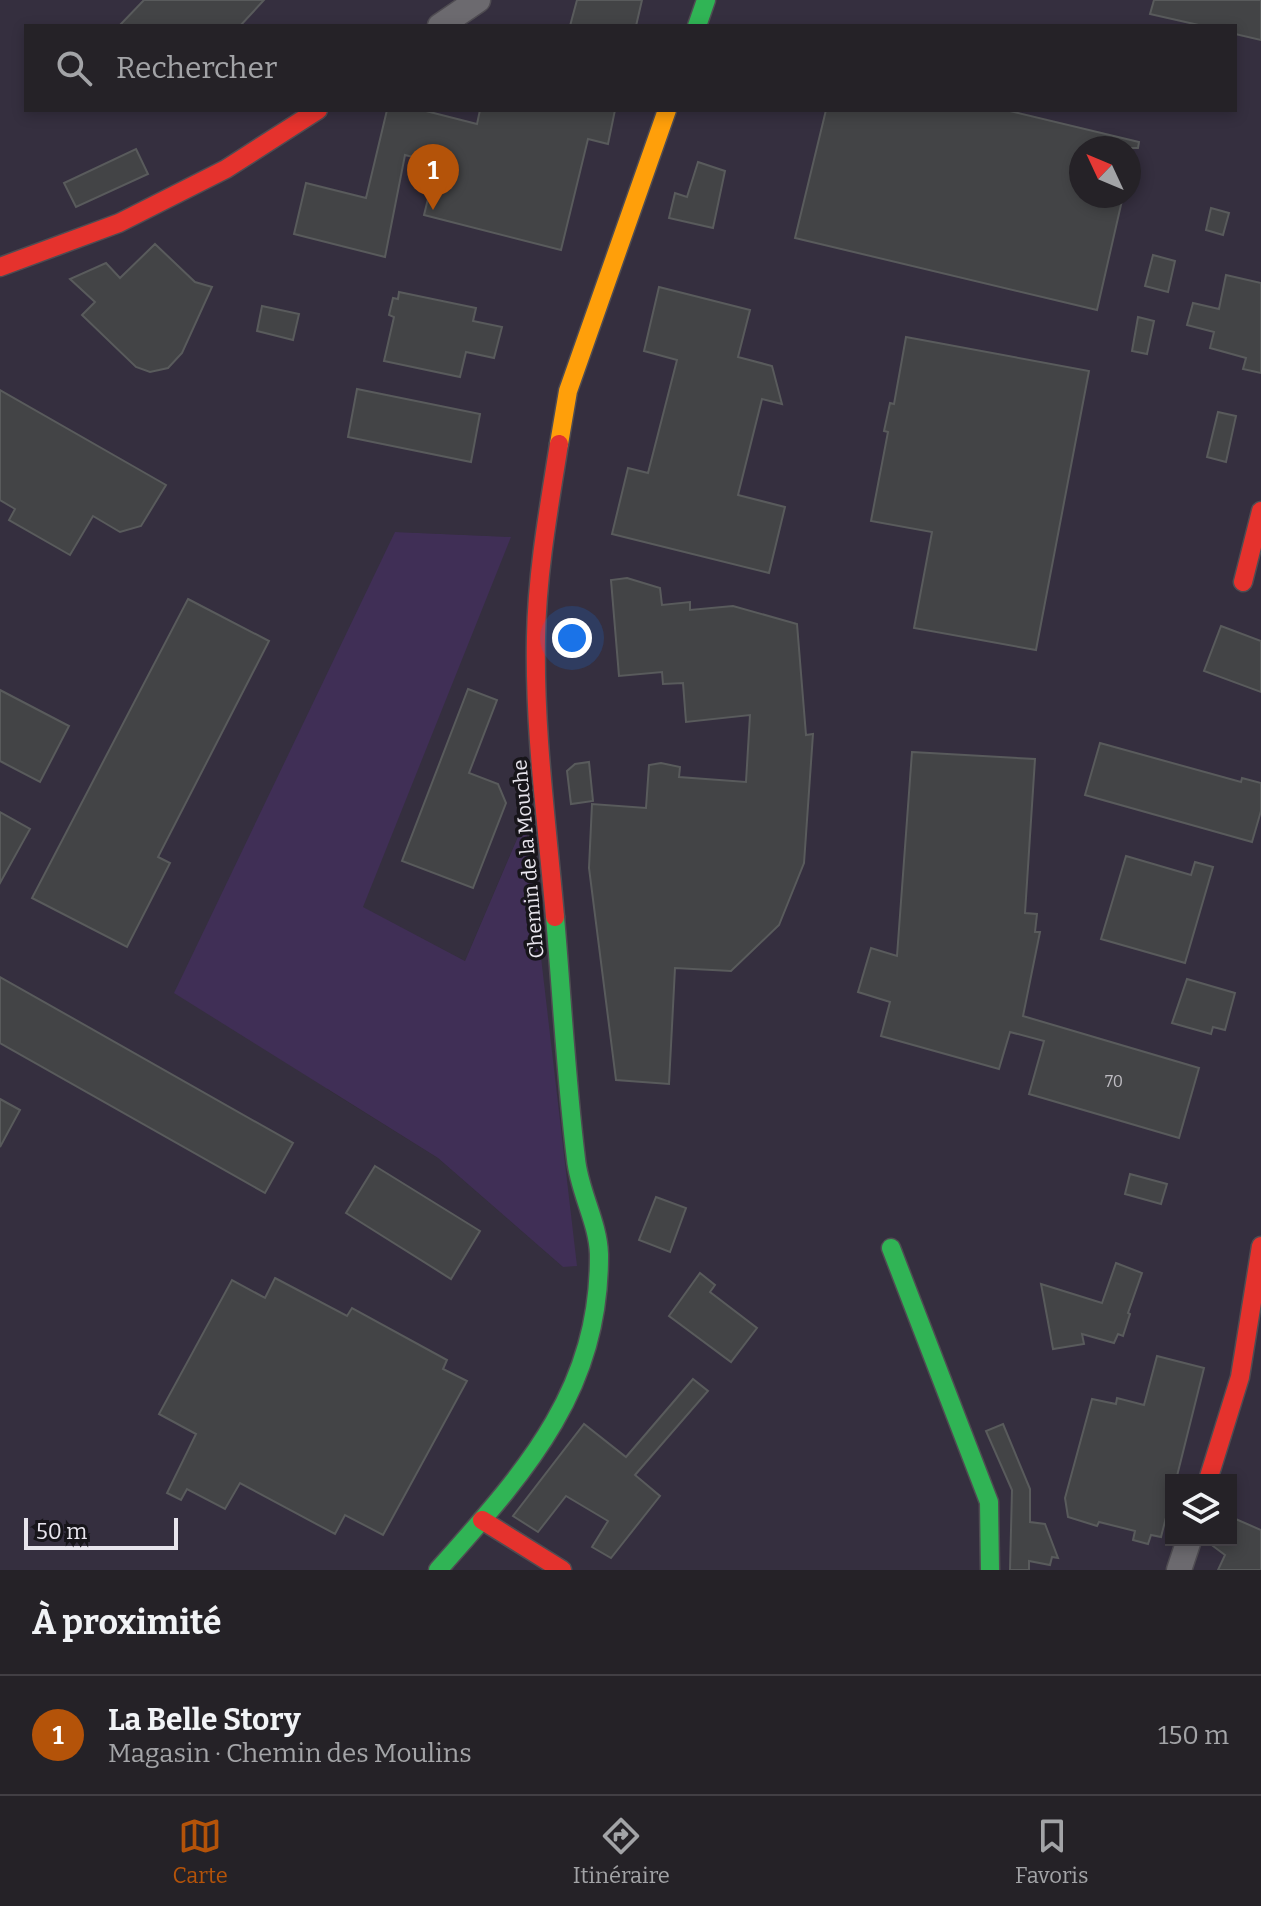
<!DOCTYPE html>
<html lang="fr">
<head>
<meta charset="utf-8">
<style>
	:root { --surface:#252227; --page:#2d2a2f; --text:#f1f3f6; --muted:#a3a4a7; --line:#423f44; --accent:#b45309 }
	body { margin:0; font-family:Bitter,serif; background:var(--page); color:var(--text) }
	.controls { position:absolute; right:24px; bottom:24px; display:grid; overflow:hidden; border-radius:0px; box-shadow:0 4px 12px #0003 }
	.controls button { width:72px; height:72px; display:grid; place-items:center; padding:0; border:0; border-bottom:2px solid var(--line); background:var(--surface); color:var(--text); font:40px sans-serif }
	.compass { position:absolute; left:1069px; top:136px; width:72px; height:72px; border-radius:50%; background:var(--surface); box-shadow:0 4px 12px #0003; rotate:314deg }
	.scale { position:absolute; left:24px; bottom:20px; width:154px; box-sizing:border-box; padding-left:8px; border:4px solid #e8e5ed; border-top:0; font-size:22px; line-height:28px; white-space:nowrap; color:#e8e5ed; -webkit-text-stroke:6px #17151a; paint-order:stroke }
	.you { position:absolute; left:572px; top:638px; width:28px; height:28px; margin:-20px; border:6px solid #fff; border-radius:50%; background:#1a73e8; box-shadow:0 0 0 12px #1a73e833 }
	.badge { display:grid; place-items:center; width:52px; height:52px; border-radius:50%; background:var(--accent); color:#fff; font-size:26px; font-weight:700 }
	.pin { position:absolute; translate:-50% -66px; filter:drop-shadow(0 2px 4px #0008) }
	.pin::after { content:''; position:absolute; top:42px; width:28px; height:24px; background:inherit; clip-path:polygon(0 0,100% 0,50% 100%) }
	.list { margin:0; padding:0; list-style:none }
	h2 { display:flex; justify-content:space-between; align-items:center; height:104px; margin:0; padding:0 32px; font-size:34px }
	h2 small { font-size:26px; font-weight:400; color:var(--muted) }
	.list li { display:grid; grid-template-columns:52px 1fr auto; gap:24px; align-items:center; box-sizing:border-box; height:120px; padding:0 32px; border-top:2px solid var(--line) }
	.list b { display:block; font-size:30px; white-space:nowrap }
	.list p { margin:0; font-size:26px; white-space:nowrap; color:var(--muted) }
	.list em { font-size:26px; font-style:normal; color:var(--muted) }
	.icon { flex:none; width:44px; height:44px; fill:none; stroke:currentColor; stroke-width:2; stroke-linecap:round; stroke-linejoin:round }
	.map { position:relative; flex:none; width:1261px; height:1570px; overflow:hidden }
	.search { position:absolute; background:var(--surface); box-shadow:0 4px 12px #0003; left:24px; right:24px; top:24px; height:88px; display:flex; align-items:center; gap:20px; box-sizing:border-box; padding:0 28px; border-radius:0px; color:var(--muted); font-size:30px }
	.sheet { height:224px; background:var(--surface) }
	nav { display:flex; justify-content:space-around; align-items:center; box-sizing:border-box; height:112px; border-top:2px solid var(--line); background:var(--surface); font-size:22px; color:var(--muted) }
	nav a { display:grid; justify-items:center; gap:4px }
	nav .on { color:var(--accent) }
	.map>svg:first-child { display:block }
	.built { fill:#352f3f; fill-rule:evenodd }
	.green { fill:#402f56 }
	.building { fill:#434446; stroke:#595b5c; stroke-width:2 }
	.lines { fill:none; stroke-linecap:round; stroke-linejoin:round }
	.street-casing { stroke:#4f4c52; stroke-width:27 }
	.fast-casing { stroke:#4f4c52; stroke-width:21 }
	.slow-casing { stroke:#4f4c52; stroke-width:21 }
	.jam-casing { stroke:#4f4c52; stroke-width:21 }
	.street { stroke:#6c6a6f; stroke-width:24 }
	.fast { stroke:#30b455; stroke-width:18 }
	.slow { stroke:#ff9f0a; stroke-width:18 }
	.jam { stroke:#e5322d; stroke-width:18 }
	.labels { text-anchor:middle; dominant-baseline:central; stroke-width:7; stroke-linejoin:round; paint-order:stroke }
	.number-label { font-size:16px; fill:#bfbdc3 }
	.street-label { font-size:20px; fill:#e8e5ed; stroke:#17151a }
</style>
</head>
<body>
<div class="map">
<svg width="1261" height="1570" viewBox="0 0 1261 1570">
	<rect width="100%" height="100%" fill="#312e34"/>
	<path class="built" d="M 0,0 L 1261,0 L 1261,1570 L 0,1570 ZM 26,26 L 1235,26 L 1235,110 L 26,110 ZM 1081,148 L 1129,148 L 1129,196 L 1081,196 ZM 395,532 L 510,537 L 362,907 L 465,961 L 524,822 L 563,1267 L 438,1158 L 327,1089 ZM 1171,1480 L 1231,1480 L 1231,1540 L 1171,1540 Z"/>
	<path class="green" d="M 395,532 L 511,537 L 363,907 L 465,961 L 525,820 L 577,1266 L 563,1267 L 438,1158 L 174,993 Z"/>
	<g class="building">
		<path d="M 144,0 L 264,0 L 240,26 L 119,26 Z"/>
		<path d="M 577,0 L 642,0 L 636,26 L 570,26 Z"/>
		<path d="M 1154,0 L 1261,0 L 1261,40 L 1235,34 L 1235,26 L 1203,26 L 1150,14 Z"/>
		<path d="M 387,110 L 422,110 L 477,124 L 480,110 L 615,110 L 608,144 L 588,139 L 561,250 L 424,215 L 437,163 L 405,155 L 385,257 L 294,234 L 306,183 L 366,198 Z"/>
		<path d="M 826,110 L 1006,110 L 1139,142 L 1138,148 L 1081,148 L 1081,196 L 1123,196 L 1097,310 L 795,238 Z"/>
		<path d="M 136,149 L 148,174 L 76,207 L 64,183 Z"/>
		<path d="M 698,162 L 725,171 L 713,228 L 669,218 L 675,193 L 687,197 Z"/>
		<path d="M 1211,208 L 1229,213 L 1223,235 L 1206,230 Z"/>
		<path d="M 155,244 L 195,282 L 212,287 L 182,353 L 168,368 L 150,372 L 136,367 L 82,315 L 95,302 L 70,279 L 106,263 L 120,278 Z"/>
		<path d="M 1153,255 L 1175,261 L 1168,292 L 1145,286 Z"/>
		<path d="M 1226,275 L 1261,283 L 1261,373 L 1243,369 L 1246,358 L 1210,348 L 1214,332 L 1187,325 L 1193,303 L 1219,309 Z"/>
		<path d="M 659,287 L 750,310 L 738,357 L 772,366 L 782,404 L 762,399 L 738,495 L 785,507 L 769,573 L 612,534 L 628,468 L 648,473 L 677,360 L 644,351 Z"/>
		<path d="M 399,292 L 476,308 L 473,321 L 502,327 L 494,358 L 466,352 L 460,377 L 384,361 L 394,317 L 389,315 L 393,298 L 398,299 Z"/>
		<path d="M 262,306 L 299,314 L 293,340 L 257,331 Z"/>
		<path d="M 1138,317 L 1154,321 L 1147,354 L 1132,351 Z"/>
		<path d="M 906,337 L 1089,371 L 1036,650 L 914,628 L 932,532 L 871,521 L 888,432 L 884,431 L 890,403 L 894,404 Z"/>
		<path d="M 357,389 L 480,414 L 471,462 L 348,437 Z"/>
		<path d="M 0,390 L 166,485 L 141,526 L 120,532 L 93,516 L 70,555 L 9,520 L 15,509 L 0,500 Z"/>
		<path d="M 1218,412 L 1236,416 L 1226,462 L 1207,457 Z"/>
		<path d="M 627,578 L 660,588 L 662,605 L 690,602 L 690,610 L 733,606 L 797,624 L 806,735 L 813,734 L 804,863 L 779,925 L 731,971 L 675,968 L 669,1084 L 616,1080 L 589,868 L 592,804 L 646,808 L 649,765 L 661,763 L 680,767 L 679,777 L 746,782 L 750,715 L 686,722 L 683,683 L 663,684 L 662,672 L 619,676 L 611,580 Z"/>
		<path d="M 188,599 L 269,641 L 158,857 L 170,863 L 127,947 L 32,898 Z"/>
		<path d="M 1221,626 L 1261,641 L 1261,692 L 1204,671 Z"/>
		<path d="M 468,689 L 497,700 L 469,773 L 498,784 L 506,803 L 473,888 L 402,861 Z"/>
		<path d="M 0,690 L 69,726 L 40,782 L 0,761 Z"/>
		<path d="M 1100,743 L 1241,782 L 1242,778 L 1261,783 L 1261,811 L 1252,842 L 1085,795 Z"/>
		<path d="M 912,752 L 1035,759 L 1025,913 L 1037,914 L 1035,932 L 1040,932 L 1023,1016 L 1199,1068 L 1179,1138 L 1029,1094 L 1044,1041 L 1010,1032 L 999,1069 L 881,1036 L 890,1002 L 858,992 L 871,948 L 897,956 Z"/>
		<path d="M 589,762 L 593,801 L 571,804 L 567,771 L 575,764 Z"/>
		<path d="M 0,812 L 30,829 L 0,883 Z"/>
		<path d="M 1126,856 L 1191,875 L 1195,862 L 1213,867 L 1185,963 L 1101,939 Z"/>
		<path d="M 0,977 L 293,1143 L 265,1193 L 0,1043 Z"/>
		<path d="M 1187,979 L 1235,993 L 1225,1030 L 1213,1027 L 1211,1034 L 1172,1023 Z"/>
		<path d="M 0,1099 L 20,1110 L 0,1147 Z"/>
		<path d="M 375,1166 L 480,1231 L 451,1279 L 346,1213 Z"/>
		<path d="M 1130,1174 L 1167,1184 L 1161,1204 L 1125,1194 Z"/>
		<path d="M 656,1197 L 686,1208 L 670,1252 L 639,1240 Z"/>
		<path d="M 1116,1263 L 1142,1273 L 1128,1313 L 1130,1314 L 1123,1336 L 1118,1334 L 1114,1343 L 1082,1334 L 1084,1344 L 1053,1349 L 1041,1284 L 1102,1303 Z"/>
		<path d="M 700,1273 L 715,1285 L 710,1292 L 757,1328 L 731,1362 L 669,1316 Z"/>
		<path d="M 275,1278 L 347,1316 L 352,1308 L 447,1360 L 443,1369 L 467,1381 L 383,1535 L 345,1515 L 335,1534 L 240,1483 L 225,1509 L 187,1489 L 181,1500 L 167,1493 L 196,1434 L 159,1414 L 232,1280 L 265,1298 Z"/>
		<path d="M 1157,1356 L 1204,1368 L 1176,1480 L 1171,1480 L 1171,1498 L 1161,1537 L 1151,1535 L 1148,1544 L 1133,1540 L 1135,1531 L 1099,1522 L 1097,1526 L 1068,1517 L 1065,1498 L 1092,1399 L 1116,1404 L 1117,1398 L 1144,1405 Z"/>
		<path d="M 693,1379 L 708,1391 L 635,1475 L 660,1496 L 611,1558 L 592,1547 L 608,1521 L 566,1496 L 538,1532 L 513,1516 L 584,1424 L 626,1457 Z"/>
		<path d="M 1003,1424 L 1030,1489 L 1030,1522 L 1045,1524 L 1058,1558 L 1052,1557 L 1050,1565 L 1029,1561 L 1029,1570 L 1010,1570 L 1012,1490 L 986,1431 Z"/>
		<path d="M 1231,1517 L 1261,1530 L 1261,1570 L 1218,1570 L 1225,1555 L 1205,1540 L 1231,1540 Z"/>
	</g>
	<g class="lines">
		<defs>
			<g id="street">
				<path d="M 440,26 L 478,0"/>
				<path d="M 1179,1570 L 1189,1540"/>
			</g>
			<g id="fast">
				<path d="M 697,26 L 706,0"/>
				<path d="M 891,1248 L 989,1502 L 990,1570"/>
				<path d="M 438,1570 C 524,1473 600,1392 599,1254 C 598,1222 579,1191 576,1159 C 566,1079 562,997 555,917"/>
			</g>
			<path id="slow" d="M 559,444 L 568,391 L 667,110"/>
			<g id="jam">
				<path d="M 0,267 L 119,223 L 226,169 L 318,110"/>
				<path d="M 1243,582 L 1261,511"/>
				<path d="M 555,917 C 547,824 534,730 536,637 C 537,573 549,507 559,444"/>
				<path d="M 1208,1480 L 1240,1377 L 1261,1246"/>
				<path d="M 482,1520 L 562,1570"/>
			</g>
		</defs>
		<use href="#street" class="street-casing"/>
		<use href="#fast" class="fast-casing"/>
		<use href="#slow" class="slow-casing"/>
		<use href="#jam" class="jam-casing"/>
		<use href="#street" class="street"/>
		<use href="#fast" class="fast"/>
		<use href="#slow" class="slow"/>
		<use href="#jam" class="jam"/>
	</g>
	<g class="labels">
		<g class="number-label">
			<text x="1114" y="1081">70</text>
		</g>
		<g class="street-label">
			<text transform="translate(528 859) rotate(-95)">Chemin de la Mouche</text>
		</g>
	</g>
</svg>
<div class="controls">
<button><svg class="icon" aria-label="layers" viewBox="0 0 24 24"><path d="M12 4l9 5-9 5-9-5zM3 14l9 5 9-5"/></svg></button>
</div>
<svg class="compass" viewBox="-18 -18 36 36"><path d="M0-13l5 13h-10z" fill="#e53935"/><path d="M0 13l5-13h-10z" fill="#a3a4a7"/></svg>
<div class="scale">50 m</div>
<div class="you"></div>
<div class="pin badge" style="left:433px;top:210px">1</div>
<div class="search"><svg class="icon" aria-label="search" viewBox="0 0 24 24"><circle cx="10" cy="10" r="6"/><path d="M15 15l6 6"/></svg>Rechercher</div>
</div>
<section class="sheet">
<h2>À proximité<small></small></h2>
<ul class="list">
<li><span class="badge">1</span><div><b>La Belle Story</b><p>Magasin · Chemin des Moulins</p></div><em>150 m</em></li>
</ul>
</section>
<nav>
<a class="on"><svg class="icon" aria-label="map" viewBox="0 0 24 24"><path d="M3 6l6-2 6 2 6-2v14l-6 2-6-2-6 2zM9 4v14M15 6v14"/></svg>Carte</a>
<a><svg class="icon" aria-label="directions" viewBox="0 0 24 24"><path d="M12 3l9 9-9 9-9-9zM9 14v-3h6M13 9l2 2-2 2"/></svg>Itinéraire</a>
<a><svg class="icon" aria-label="saved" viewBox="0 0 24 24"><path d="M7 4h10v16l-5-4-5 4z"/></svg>Favoris</a>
</nav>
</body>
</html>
